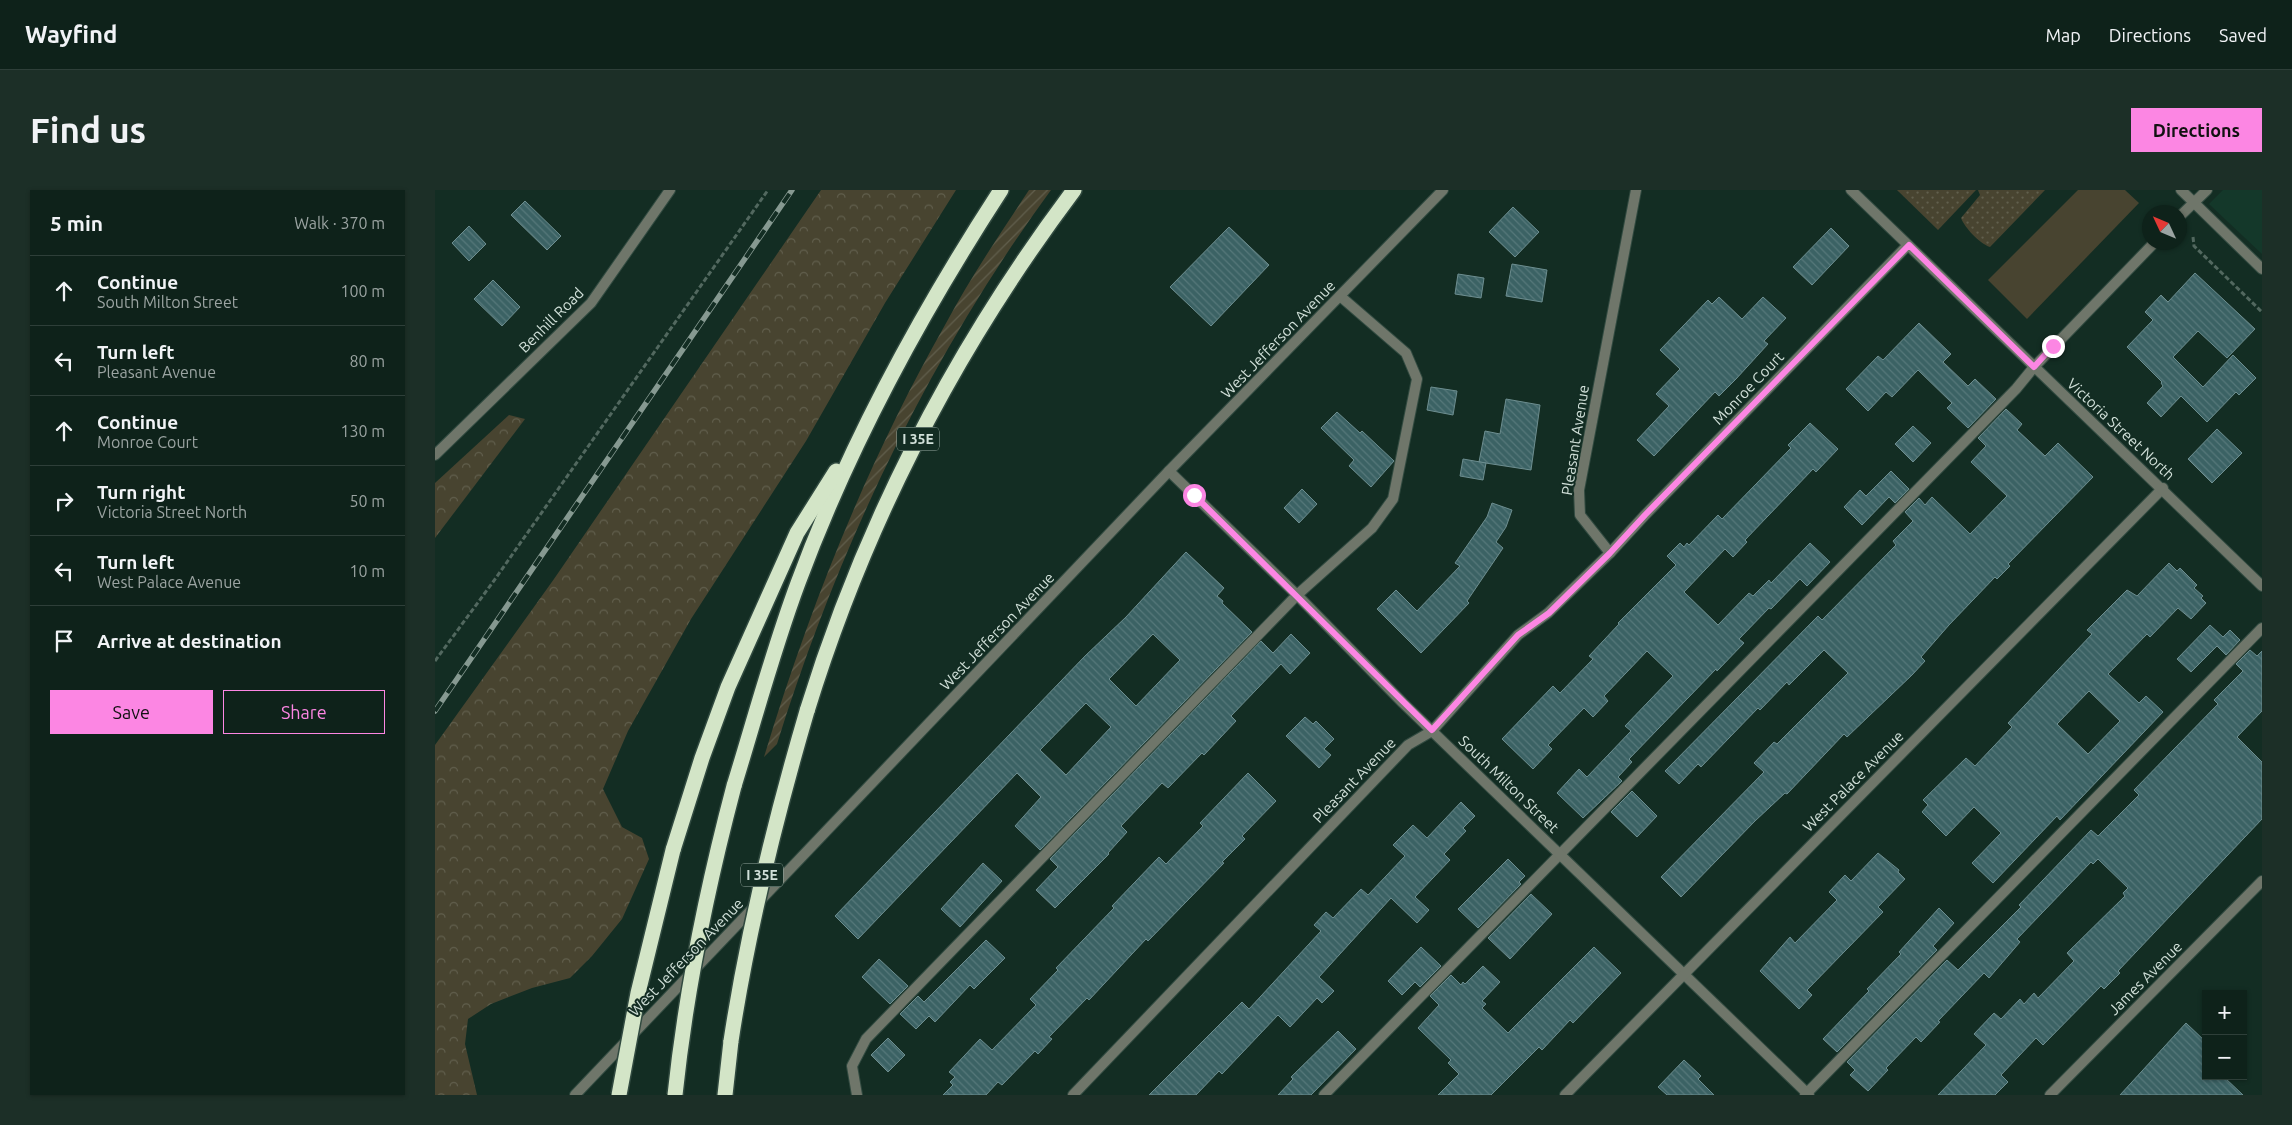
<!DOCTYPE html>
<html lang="en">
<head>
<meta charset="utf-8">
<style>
	:root { --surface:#0e221a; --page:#1c2f27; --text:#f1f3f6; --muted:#9ba4a2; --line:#2e3f39; --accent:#fc86e3 }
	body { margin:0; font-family:Ubuntu,sans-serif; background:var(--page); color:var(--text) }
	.controls { position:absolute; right:15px; bottom:15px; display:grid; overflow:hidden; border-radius:0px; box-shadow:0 1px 4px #0004 }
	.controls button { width:45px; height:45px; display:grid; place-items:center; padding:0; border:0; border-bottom:1px solid var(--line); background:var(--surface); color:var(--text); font:25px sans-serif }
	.compass { position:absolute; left:1707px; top:15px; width:45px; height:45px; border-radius:50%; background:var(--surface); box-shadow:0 1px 4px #0004; rotate:314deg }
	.stop { position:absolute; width:15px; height:15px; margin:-11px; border:4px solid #fc86e3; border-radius:50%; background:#fff }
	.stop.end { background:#fc86e3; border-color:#fff; box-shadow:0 1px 5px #0008 }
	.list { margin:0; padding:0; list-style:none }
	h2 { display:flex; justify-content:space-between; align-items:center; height:65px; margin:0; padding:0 20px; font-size:21px }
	h2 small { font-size:16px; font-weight:400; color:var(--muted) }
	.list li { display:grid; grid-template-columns:32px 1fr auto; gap:15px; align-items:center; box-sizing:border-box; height:70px; padding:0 20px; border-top:1px solid var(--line) }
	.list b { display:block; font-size:19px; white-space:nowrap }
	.list p { margin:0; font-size:16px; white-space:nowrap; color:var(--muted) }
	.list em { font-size:16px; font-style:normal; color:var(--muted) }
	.actions { display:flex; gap:10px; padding:15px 20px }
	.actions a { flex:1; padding:11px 0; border:1px solid var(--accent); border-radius:0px; text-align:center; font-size:18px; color:var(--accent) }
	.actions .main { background:var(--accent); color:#111 }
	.icon { flex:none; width:28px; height:28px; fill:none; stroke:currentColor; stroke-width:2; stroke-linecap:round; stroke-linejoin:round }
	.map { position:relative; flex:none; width:1827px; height:905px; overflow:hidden; border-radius:0px }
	header { display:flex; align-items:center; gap:30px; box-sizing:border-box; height:70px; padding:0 25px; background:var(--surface); border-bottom:1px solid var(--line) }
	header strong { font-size:24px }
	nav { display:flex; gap:28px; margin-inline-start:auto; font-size:18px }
	.intro { display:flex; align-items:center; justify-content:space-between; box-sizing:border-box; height:120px; padding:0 30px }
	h1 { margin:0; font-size:35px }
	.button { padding:12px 22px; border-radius:0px; background:var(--accent); color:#111; font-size:18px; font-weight:700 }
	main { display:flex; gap:30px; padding:0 30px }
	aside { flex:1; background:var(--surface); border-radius:0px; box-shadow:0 1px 4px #0004 }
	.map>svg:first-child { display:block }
	.built { fill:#14382a }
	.grass { fill:#484430 }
	.forest { fill:url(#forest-crowns) }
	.park { fill:url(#park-dots) }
	.garden { fill:url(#garden-furrows) }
	.building { fill:url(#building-back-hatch); stroke:#6d8e90; fill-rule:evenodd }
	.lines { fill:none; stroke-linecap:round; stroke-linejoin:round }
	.service-casing { stroke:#314a40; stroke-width:12 }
	.minor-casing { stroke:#314a40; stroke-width:12 }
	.tertiary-casing { stroke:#314a40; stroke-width:12 }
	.motorway-casing { stroke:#314a40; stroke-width:18 }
	.path { stroke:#52685f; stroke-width:3; stroke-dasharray:5 2.5; stroke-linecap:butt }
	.service { stroke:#6f766a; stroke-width:10 }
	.minor { stroke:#6f766a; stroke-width:10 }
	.tertiary { stroke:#6f766a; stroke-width:10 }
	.motorway { stroke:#d3e5c7; stroke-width:15 }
	.rail-casing { stroke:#869991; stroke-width:5.5 }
	.rail { stroke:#132d23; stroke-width:4; stroke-dasharray:11; stroke-linecap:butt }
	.motorway-bridge-casing { stroke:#314a40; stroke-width:18; stroke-linecap:butt }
	.motorway-bridge { stroke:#d3e5c7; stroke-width:15 }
	.route { stroke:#fc86e3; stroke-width:6 }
	.labels { text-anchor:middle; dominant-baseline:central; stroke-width:4; stroke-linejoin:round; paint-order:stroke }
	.shield { fill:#132d23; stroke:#98aaa2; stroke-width:1 }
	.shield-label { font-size:14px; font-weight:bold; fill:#d1e0d9 }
	.street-label { font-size:15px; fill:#d1e0d9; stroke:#132d23 }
</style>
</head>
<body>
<header>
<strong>Wayfind</strong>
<nav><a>Map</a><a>Directions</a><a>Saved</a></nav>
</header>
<div class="intro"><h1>Find us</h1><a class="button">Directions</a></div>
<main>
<aside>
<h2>5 min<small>Walk · 370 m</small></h2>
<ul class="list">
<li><svg class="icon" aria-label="ahead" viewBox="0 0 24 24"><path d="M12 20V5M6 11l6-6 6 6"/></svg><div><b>Continue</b><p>South Milton Street</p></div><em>100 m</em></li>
<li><svg class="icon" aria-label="left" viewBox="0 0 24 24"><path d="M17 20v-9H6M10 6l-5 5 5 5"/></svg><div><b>Turn left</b><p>Pleasant Avenue</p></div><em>80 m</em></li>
<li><svg class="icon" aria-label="ahead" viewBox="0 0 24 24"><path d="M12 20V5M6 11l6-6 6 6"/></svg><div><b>Continue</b><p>Monroe Court</p></div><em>130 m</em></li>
<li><svg class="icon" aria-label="right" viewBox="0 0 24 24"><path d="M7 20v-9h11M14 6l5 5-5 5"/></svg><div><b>Turn right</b><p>Victoria Street North</p></div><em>50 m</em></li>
<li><svg class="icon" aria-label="left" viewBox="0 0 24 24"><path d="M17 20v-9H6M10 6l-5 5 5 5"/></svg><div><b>Turn left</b><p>West Palace Avenue</p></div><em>10 m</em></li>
<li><svg class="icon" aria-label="arrive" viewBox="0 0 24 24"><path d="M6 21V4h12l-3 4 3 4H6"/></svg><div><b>Arrive at destination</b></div></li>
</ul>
<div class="actions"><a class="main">Save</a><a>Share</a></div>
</aside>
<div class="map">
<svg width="1827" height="905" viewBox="0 0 1827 905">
	<defs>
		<pattern id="forest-crowns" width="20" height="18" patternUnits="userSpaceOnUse" patternTransform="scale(1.25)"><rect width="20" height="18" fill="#484430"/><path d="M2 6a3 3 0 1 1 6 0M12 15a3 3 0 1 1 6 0" fill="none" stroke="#615f4d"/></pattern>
		<pattern id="park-dots" width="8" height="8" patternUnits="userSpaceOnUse" patternTransform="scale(1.25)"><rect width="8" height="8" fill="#484430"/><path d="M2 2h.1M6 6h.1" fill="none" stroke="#615f4d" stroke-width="1.8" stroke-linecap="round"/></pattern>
		<pattern id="garden-furrows" width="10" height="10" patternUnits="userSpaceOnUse" patternTransform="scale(1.25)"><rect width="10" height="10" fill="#484430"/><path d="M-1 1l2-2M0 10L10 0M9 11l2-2" fill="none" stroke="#615f4d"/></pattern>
		<pattern id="building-back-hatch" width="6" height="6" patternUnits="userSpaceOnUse" patternTransform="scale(1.25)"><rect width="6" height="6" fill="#3b6264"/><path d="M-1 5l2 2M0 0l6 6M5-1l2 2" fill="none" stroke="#56787a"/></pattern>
	</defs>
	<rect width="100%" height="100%" fill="#132d23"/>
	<path class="built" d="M 1788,0 L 1827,0 L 1827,64 L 1774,14 Z"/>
	<path class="grass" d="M 1643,0 L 1690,0 L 1704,13 L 1592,129 L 1553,90 Z"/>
	<g class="forest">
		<path d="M 386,0 L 521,0 L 450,113 L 371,251 L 256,429 L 193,541 L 168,599 L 187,637 L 207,648 L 214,669 L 187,729 L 157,766 L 135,788 L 97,798 L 56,814 L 33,829 L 30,854 L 42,905 L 0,905 L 0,555 L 119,389 Z"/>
		<path d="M 74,225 L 90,229 L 0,348 L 0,293 Z"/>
	</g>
	<g class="park">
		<path d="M 1462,0 L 1541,0 L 1503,40 Z"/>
		<path d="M 1543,0 L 1610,0 L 1555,57 C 1544,53 1530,38 1526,28 L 1545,5 Z"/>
	</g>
	<path class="garden" d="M 594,0 L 616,0 C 493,168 404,356 342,554 L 329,567 C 374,418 433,271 510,135 C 535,88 565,44 594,0 Z"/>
	<g class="building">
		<path d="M 90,11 L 126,46 L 112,60 L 76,25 Z"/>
		<path d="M 1078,17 L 1104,42 L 1080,67 L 1054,42 Z"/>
		<path d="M 34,36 L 51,54 L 34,71 L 17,53 Z"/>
		<path d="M 794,37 L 834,75 L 776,136 L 735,97 Z"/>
		<path d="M 1396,38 L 1414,56 L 1377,95 L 1358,77 Z"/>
		<path d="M 1077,74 L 1112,80 L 1107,112 L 1071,106 Z"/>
		<path d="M 1760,83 L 1820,139 L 1792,168 L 1763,141 L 1738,167 L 1768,197 L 1798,165 L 1821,188 L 1804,205 L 1801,202 L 1772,232 L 1746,206 L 1726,227 L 1712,213 L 1728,196 L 1726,193 L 1727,192 L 1692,157 L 1718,130 L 1710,122 L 1726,105 L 1733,112 Z"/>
		<path d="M 1023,84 L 1049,88 L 1046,108 L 1020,104 Z"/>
		<path d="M 58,90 L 85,117 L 67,136 L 39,109 Z"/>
		<path d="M 1284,107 L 1307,129 L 1328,107 L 1351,128 L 1329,151 L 1333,154 L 1301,189 L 1284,206 L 1280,202 L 1219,266 L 1202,250 L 1234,216 L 1221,204 L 1245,179 L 1225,160 L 1273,110 L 1277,114 Z"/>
		<path d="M 1484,133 L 1516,164 L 1508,172 L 1533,196 L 1540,189 L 1561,209 L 1533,238 L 1512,218 L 1517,213 L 1483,180 L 1457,207 L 1451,202 L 1433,221 L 1411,199 L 1443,166 L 1448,170 Z"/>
		<path d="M 996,197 L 1022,201 L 1018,225 L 992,220 Z"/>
		<path d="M 1071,209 L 1105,215 L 1096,280 L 1044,272 L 1050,241 L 1065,244 Z"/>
		<path d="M 1571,219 L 1587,234 L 1582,240 L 1610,266 L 1623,253 L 1658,287 L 1573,374 L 1575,376 L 1562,389 L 1560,387 L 1514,435 L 1486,467 L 1490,471 L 1477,485 L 1412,547 L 1409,544 L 1352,604 L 1350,603 L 1320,631 L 1246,707 L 1226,687 L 1329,582 L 1319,573 L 1339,552 L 1342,554 L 1413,483 L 1389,460 L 1354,495 L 1352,492 L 1325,520 L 1323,518 L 1266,577 L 1263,574 L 1244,594 L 1230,581 L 1383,426 L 1387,430 L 1461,355 L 1458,351 L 1478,331 L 1470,322 L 1484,308 L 1490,315 L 1497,307 L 1535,344 L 1572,306 L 1536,272 L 1551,256 L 1543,248 Z"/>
		<path d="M 902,222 L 925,243 L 927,241 L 959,271 L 936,297 L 914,276 L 919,270 L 886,238 Z"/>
		<path d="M 1375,233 L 1403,259 L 1381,282 L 1378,279 L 1310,350 L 1312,352 L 1298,367 L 1290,359 L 1249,402 L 1283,435 L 1314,403 L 1318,406 L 1334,390 L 1336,393 L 1375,353 L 1395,372 L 1372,396 L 1365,389 L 1336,419 L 1334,418 L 1304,449 L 1309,453 L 1282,481 L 1281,479 L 1194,569 L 1197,572 L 1183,587 L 1187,591 L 1148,628 L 1122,603 L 1144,579 L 1152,587 L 1196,541 L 1190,536 L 1238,486 L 1212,461 L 1169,506 L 1173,511 L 1158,527 L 1149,518 L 1113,555 L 1117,559 L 1098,579 L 1067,549 L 1118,496 L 1125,503 L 1158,469 L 1154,466 L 1184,434 L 1183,433 L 1241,375 L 1232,366 L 1245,353 L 1249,357 L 1252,353 L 1254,355 L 1283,325 L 1287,329 L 1356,258 L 1353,255 Z"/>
		<path d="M 1478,236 L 1496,253 L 1478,272 L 1460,254 Z"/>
		<path d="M 1782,239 L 1807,263 L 1777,293 L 1753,269 Z"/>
		<path d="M 1028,269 L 1051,273 L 1048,290 L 1025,286 Z"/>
		<path d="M 1456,281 L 1474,299 L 1460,313 L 1454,307 L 1427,335 L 1409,317 L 1425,300 L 1431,306 Z"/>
		<path d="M 867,299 L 882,314 L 864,333 L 849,318 Z"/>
		<path d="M 1057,313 L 1077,320 L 1071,337 L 1061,352 L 1068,358 L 1032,411 L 1034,413 L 986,463 L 942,419 L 961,400 L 982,421 L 1025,376 L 1020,373 L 1052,327 Z"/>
		<path d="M 751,362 L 789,398 L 782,406 L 788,411 L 787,413 L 817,442 L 605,660 L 580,636 L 606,607 L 582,583 L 423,749 L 400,726 L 650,466 L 691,427 ZM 718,444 L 745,470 L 701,516 L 674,489 ZM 651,513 L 676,537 L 631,585 L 605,560 Z"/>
		<path d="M 1734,373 L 1742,381 L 1745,378 L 1762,395 L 1759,398 L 1768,406 L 1766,408 L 1771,413 L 1756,429 L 1743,418 L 1715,447 L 1712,444 L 1673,484 L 1704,513 L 1711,506 L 1728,522 L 1625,630 L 1622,626 L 1558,693 L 1537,673 L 1566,643 L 1539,617 L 1511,646 L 1487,622 L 1493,615 L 1488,610 L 1531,568 L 1540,576 L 1577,537 L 1573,533 L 1657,444 L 1652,440 L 1692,400 L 1702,406 ZM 1654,501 L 1685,531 L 1653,564 L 1622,534 Z"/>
		<path d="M 1775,435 L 1788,447 L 1795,440 L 1805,450 L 1791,465 L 1782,456 L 1756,482 L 1742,469 Z"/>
		<path d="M 856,444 L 875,463 L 855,484 L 846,474 L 796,526 L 801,531 L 769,565 L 767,563 L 733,598 L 727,593 L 686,636 L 692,642 L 673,663 L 674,664 L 620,718 L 601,700 L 623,677 L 615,669 L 826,451 L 838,463 Z"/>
		<path d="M 1815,460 L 1822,466 L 1827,461 L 1827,521 L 1802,547 L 1827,572 L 1827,629 L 1683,781 L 1685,783 L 1669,799 L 1666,796 L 1608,855 L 1601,848 L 1566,885 L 1573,892 L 1560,905 L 1503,905 L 1551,855 L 1539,844 L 1559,823 L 1566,829 L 1585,809 L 1589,814 L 1599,803 L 1603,808 L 1639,771 L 1632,763 L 1690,706 L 1688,703 L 1693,698 L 1663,669 L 1658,674 L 1656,672 L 1582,749 L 1585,752 L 1554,788 L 1549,783 L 1503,831 L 1505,832 L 1486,852 L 1481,847 L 1451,878 L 1453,880 L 1433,901 L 1415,885 L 1420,880 L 1412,872 L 1512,770 L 1523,780 L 1586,717 L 1584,715 L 1656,640 L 1663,646 L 1704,605 L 1699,600 L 1783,514 L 1779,510 L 1808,481 L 1801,474 Z"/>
		<path d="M 870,527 L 878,534 L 881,531 L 899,549 L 889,559 L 896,565 L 884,578 L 851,546 Z"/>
		<path d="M 813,583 L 841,611 L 807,646 L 810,649 L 787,672 L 789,673 L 713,751 L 711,749 L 654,810 L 652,808 L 614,847 L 617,849 L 603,864 L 600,861 L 567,895 L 563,892 L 551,905 L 508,905 L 518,895 L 515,892 L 520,887 L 514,882 L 545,849 L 557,860 L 601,815 L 595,809 L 623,780 L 621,778 L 679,718 L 677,716 L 724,667 L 731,674 L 768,636 L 765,633 Z"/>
		<path d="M 1197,601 L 1222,626 L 1202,647 L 1176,622 Z"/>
		<path d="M 1026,612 L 1040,626 L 1028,638 L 1031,641 L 1009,664 L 1015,670 L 980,707 L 994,720 L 982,733 L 956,708 L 884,787 L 899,801 L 887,813 L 882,808 L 855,837 L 843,825 L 787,884 L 784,881 L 761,905 L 714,905 L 807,812 L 814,819 L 886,741 L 879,735 L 891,722 L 898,728 L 926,699 L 933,705 L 970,666 L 958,655 L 978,635 L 992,648 Z"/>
		<path d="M 1443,663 L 1464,680 L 1463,682 L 1470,689 L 1443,717 L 1448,722 L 1372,800 L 1377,805 L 1364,819 L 1325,781 L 1355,747 L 1360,753 L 1402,710 L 1394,702 L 1410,685 L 1416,691 Z"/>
		<path d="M 1073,669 L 1090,686 L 1084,692 L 1086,694 L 1043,738 L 1023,719 Z"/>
		<path d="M 548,673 L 567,691 L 525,737 L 506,719 Z"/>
		<path d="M 1096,704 L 1117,724 L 1075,769 L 1053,748 Z"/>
		<path d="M 1504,718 L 1519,733 L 1498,756 L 1502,760 L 1402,862 L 1388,849 L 1434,801 L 1432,799 L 1466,764 L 1464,762 Z"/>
		<path d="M 551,750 L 570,768 L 539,799 L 535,795 L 500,832 L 494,826 L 481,839 L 465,824 L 483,806 L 489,812 Z"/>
		<path d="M 986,757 L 1006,776 L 985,797 L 980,792 L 967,805 L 953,791 Z"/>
		<path d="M 1159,757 L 1186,783 L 1138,833 L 1135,830 L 1107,860 L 1104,857 L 1056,905 L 1003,905 L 1024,884 L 1013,873 L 1016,870 L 983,838 L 1004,815 L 995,806 L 1016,785 L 1026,795 L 1028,792 L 1030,794 L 1048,776 L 1065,792 L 1047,811 L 1051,814 L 1047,818 L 1073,843 Z"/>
		<path d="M 444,769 L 473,796 L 455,814 L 427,787 Z"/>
		<path d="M 1751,833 L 1771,852 L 1771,886 L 1788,886 L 1808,905 L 1685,905 Z"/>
		<path d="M 903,841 L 921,859 L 876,905 L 843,905 L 858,889 L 856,887 Z"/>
		<path d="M 453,848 L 470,865 L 453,882 L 436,865 Z"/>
		<path d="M 1249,870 L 1266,886 L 1263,889 L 1279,905 L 1232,905 L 1223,897 Z"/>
	</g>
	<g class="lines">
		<defs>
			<g id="service">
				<path d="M 422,905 L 417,876 L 431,849 L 862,405 L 937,338 L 958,309 L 982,189 L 971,163 L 905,106"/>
				<path d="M 889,905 L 1581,199 L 1599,177"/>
				<path d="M 1370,905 L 1827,438"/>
			</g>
			<g id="minor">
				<path d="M 1746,0 L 1827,79"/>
				<path d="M 1744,27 L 1772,0"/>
				<path d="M 1599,177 L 1720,52"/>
				<path d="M 0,265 L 156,113 L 235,0"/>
				<path d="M 734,281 L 862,405 L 968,513 L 1374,905"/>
				<path d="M 1175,363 L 1145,325 L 1144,300 L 1201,0"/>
				<path d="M 638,905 L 973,555 L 997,541 L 1083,445 L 1113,423 L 1175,363 L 1210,325 L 1473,55"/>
				<path d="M 1130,905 L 1728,298"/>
				<path d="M 1615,905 L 1827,691"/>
			</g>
			<g id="tertiary">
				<path d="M 1416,0 L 1827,396"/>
				<path d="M 140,905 L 734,281 L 1008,0"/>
			</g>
			<g id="motorway">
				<path d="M 372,521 C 430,333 521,157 639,0"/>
				<path d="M 299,596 C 320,528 338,460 363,393 C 414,255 486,123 566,0"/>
				<path d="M 238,660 L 267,568 L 293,497 L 362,343 L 401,281"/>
				<path d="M 290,905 L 296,851"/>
			</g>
		</defs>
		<use href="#service" class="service-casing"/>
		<use href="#minor" class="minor-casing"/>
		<use href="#tertiary" class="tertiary-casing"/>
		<use href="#motorway" class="motorway-casing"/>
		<g class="path">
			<path d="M 1758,47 L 1759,56 L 1827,122"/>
			<path d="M 0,471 L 58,392 L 333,0"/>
		</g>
		<use href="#service" class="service"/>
		<use href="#minor" class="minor"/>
		<use href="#tertiary" class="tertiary"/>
		<use href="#motorway" class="motorway"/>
		<defs>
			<path id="rail" d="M 0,521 L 357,0"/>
		</defs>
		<use href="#rail" class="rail-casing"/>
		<use href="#rail" class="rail"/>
		<defs>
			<g id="motorway-bridge">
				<path d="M 296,851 C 313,739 340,630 372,521"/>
				<path d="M 184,905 L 203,803 L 238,660"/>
				<path d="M 240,905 C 251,800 272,698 299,596"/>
			</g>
		</defs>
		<use href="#motorway-bridge" class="motorway-bridge-casing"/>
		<use href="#motorway-bridge" class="motorway-bridge"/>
	</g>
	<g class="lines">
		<path class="route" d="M 759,305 L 997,540 L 1083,445 L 1114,423 L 1175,363 L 1210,325 L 1474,55 L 1599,177 L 1618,156"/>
	</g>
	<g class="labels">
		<g class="shield">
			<rect x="462" y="237.5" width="42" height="23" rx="4"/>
			<rect x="306" y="673.5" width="42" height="23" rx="4"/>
		</g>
		<g class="shield-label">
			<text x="483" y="249">I 35E</text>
			<text x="327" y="685">I 35E</text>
		</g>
		<g class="street-label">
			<text transform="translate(116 130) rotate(-45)">Benhill Road</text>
			<text transform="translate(843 149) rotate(-46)">West Jefferson Avenue</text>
			<text transform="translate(1313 198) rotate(-46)">Monroe Court</text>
			<text transform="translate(1686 239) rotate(43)">Victoria Street North</text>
			<text transform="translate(1140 250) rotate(-81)">Pleasant Avenue</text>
			<text transform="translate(562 441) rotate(-46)">West Jefferson Avenue</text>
			<text transform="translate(919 590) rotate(-46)">Pleasant Avenue</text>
			<text transform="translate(1418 591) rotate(-45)">West Palace Avenue</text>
			<text transform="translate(1074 594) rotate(44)">South Milton Street</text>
			<text transform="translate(251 767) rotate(-46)">West Jefferson Avenue</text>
			<text transform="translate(1710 788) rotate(-45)">James Avenue</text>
		</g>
	</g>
</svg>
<div class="controls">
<button>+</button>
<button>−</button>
</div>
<svg class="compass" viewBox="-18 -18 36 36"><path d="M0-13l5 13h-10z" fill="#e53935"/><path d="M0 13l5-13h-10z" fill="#9ba4a2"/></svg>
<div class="stop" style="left:759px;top:305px"></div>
<div class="stop end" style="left:1618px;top:156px"></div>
</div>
</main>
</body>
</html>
